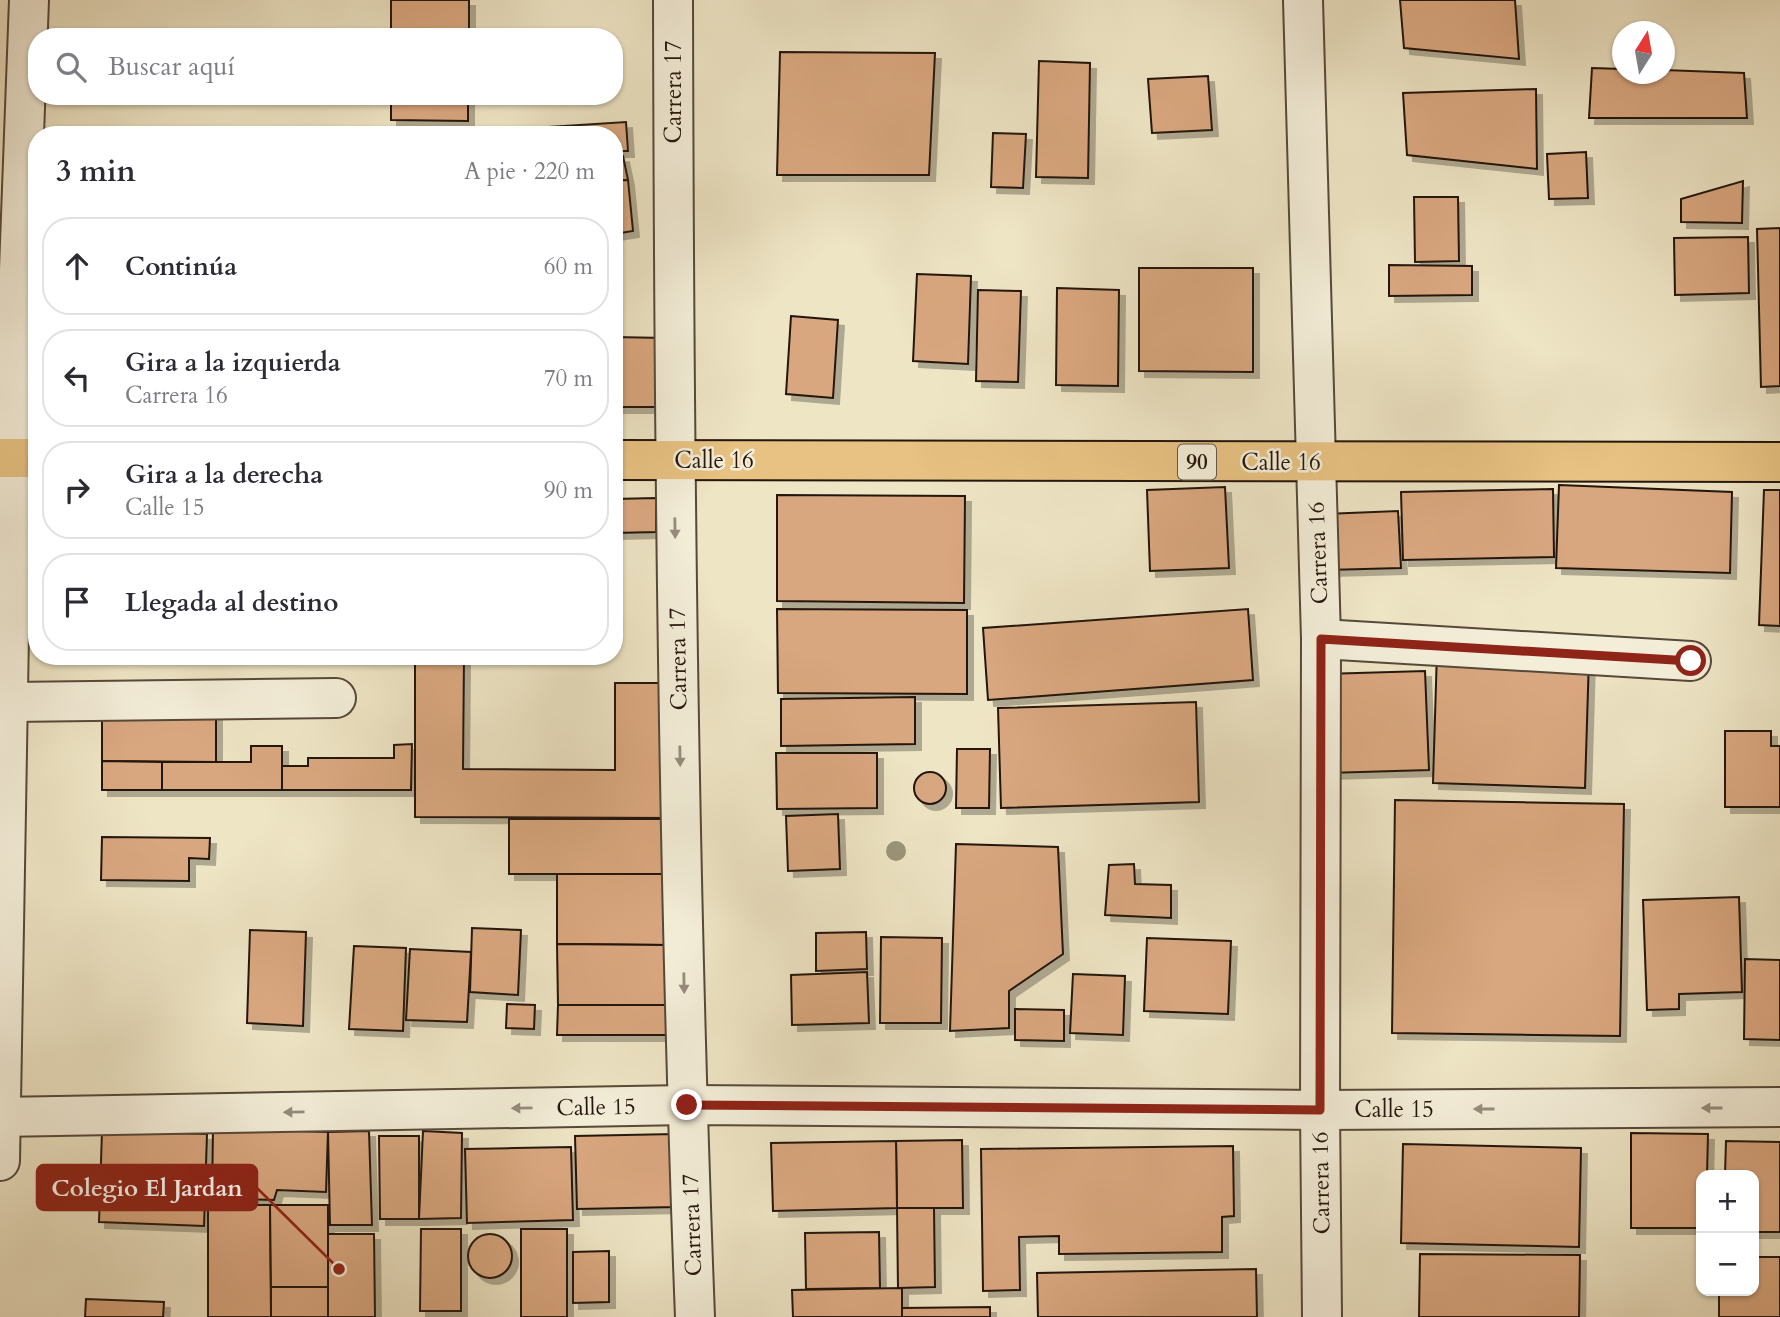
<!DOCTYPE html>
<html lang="es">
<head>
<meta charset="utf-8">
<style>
	:root { --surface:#fff; --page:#f2f2f3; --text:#2b2b33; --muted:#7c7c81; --line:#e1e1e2 }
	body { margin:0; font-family:Cardo,serif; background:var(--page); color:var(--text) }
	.controls { position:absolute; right:21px; bottom:21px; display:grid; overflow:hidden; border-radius:14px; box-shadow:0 2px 5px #0004 }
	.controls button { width:63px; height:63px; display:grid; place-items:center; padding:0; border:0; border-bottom:2px solid var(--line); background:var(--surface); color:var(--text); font:35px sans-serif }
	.compass { position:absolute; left:1612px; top:21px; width:63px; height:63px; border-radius:50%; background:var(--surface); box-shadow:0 2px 5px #0004; rotate:11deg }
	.stop { position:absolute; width:21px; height:21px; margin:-16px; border:5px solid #8f2418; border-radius:50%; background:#fff }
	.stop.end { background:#8f2418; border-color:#fff; box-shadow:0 2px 7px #0008 }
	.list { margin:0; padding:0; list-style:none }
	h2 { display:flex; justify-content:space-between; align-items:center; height:91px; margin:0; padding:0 28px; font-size:30px }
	h2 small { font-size:23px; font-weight:400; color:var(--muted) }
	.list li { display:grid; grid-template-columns:46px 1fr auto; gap:21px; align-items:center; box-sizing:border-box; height:98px; margin:0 14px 14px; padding:0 14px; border:2px solid var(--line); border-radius:28px }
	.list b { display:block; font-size:26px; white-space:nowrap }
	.list p { margin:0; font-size:23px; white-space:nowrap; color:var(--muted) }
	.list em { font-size:23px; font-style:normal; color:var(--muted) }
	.icon { flex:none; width:38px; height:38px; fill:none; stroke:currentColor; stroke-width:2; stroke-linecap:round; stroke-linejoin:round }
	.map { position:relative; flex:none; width:1780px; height:1317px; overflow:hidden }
	.search { position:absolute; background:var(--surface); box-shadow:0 2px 5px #0004; left:28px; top:28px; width:595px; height:77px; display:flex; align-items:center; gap:18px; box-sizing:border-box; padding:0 24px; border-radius:28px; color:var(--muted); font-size:26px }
	.panel { position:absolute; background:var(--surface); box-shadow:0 2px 5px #0004; left:28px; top:126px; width:595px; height:539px; border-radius:28px }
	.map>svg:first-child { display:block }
	.building { fill:#d9a77f; stroke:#24150c; stroke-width:2; filter:url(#shadow) }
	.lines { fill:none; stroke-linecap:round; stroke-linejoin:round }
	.minor-casing { stroke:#56493a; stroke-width:42 }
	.highway-casing { stroke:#24150c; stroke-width:42 }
	.minor { stroke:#f4eed9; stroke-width:38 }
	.highway { stroke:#e7c282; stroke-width:38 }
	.tree { fill:#9c957a }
	.oneway { fill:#968c7d }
	.route { stroke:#8f2418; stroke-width:9 }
	.labels { text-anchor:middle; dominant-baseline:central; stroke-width:5; stroke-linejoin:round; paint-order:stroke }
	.shield { fill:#f4eed9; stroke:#62564a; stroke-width:2 }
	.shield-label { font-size:21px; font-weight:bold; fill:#24150c }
	.street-label { font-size:23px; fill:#24150c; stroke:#f4eed9 }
	.leader { fill:none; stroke:#8f2418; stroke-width:2.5 }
	.callout-dot { fill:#8f2418; stroke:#f4eed9; stroke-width:2.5 }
	.callout { fill:#8f2418; stroke:#8f2418; stroke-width:2.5 }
	.callout-label { font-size:24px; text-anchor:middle; font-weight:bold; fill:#fff }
</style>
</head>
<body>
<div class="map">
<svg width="1780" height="1317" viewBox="0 0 1780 1317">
	<defs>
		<filter id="shadow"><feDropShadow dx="6" dy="6" stdDeviation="0" flood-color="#0004"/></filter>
	</defs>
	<rect width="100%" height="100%" fill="#eee5c5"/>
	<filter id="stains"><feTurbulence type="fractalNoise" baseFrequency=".00286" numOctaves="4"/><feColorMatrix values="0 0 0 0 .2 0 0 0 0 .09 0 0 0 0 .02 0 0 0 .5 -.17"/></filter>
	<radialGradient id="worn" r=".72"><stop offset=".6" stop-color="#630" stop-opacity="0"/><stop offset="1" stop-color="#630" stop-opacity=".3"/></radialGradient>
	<g class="building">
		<rect x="391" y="0" width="78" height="37"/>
		<path d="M 1400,0 L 1515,0 L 1519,59 L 1404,48 Z"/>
		<path d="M 780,52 L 935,53 L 929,175 L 777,175 Z"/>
		<path d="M 1039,61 L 1090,63 L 1088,178 L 1036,177 Z"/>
		<path d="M 1592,68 L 1622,69 L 1622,74 L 1664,74 L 1664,70 L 1744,73 L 1747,118 L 1589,118 Z"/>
		<path d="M 1208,76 L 1212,130 L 1152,133 L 1148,79 Z"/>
		<path d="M 1536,89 L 1537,169 L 1407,155 L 1403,93 Z"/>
		<path d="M 391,96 L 468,96 L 468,121 L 391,120 Z"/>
		<path d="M 626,122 L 628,151 L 614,151 L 614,135 L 550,135 L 549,127 Z"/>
		<path d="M 993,133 L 1026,134 L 1023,188 L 991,187 Z"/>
		<path d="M 1586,152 L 1588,198 L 1549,199 L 1547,154 Z"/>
		<path d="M 623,156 L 628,180 L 614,181 L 614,157 Z"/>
		<path d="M 628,180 L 633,231 L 614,234 L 614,181 Z"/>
		<path d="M 1743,181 L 1742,223 L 1681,222 L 1681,199 Z"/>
		<path d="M 1414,197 L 1458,197 L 1459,261 L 1415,262 Z"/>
		<path d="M 1780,228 L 1780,386 L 1761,387 L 1757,229 Z"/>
		<path d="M 1748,237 L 1749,293 L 1675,295 L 1674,238 Z"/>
		<path d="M 1389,265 L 1472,266 L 1472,295 L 1389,296 Z"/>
		<path d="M 1139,268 L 1253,268 L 1253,372 L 1139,371 Z"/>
		<path d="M 917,274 L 971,276 L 968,364 L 913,361 Z"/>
		<path d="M 1057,288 L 1119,290 L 1118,386 L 1056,385 Z"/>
		<path d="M 978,290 L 1021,291 L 1018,382 L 976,381 Z"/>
		<path d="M 791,316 L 838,320 L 833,398 L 786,394 Z"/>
		<path d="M 614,337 L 664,338 L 659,407 L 614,407 Z"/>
		<path d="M 1559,485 L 1732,492 L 1730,573 L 1556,568 Z"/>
		<path d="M 1225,487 L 1229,568 L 1150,571 L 1147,490 Z"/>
		<path d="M 1553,489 L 1554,557 L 1403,560 L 1401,492 Z"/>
		<path d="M 1764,490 L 1780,490 L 1780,626 L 1759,625 Z"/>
		<path d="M 777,495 L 965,496 L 964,603 L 777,601 Z"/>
		<path d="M 656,498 L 656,532 L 614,533 L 614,499 Z"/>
		<path d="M 1398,511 L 1401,568 L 1327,570 L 1325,514 Z"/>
		<path d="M 777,609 L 967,610 L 967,694 L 778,693 Z"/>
		<path d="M 1248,609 L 1253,680 L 988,700 L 983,628 Z"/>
		<path d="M 1437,651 L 1589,657 L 1585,788 L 1433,783 Z"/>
		<path d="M 415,656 L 464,656 L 463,769 L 615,770 L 615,683 L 671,683 L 671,818 L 415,817 Z"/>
		<path d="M 1425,671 L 1429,770 L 1327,773 L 1324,674 Z"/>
		<path d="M 915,697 L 915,744 L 781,746 L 781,699 Z"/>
		<path d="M 1196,702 L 1199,802 L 1001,808 L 998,708 Z"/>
		<path d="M 102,707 L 216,707 L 216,762 L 102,761 Z"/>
		<path d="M 1725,731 L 1771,731 L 1771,746 L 1780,746 L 1780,807 L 1725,807 Z"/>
		<path d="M 412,744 L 411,790 L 282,790 L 282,766 L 308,766 L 308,758 L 394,758 L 394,745 Z"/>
		<path d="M 251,746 L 282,746 L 282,790 L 162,790 L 162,762 L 251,762 Z"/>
		<path d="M 957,749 L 990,749 L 989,808 L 956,808 Z"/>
		<path d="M 776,753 L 877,753 L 877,808 L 777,809 Z"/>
		<path d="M 102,761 L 162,762 L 162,790 L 102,790 Z"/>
		<circle cx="930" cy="788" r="16"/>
		<path d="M 1395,800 L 1624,804 L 1620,1036 L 1392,1033 Z"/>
		<path d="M 838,814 L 840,869 L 788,871 L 786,816 Z"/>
		<path d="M 509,819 L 668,819 L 667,874 L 509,874 Z"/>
		<path d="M 102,837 L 210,838 L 209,859 L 189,858 L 189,881 L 101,880 Z"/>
		<path d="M 956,844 L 1058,847 L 1063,954 L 1009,991 L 1009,1028 L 950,1031 Z"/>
		<path d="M 1134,864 L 1135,884 L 1171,885 L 1171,918 L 1105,915 L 1109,865 Z"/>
		<path d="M 557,874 L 667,874 L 668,945 L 557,944 Z"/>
		<path d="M 1739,897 L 1742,992 L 1679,994 L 1679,1009 L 1647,1010 L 1643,900 Z"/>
		<path d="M 472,928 L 521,930 L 518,995 L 470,992 Z"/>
		<path d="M 250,930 L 306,932 L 303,1026 L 247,1023 Z"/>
		<path d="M 866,932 L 867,969 L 816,971 L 816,933 Z"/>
		<path d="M 881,937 L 942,938 L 941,1023 L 880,1023 Z"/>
		<path d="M 1147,938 L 1231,941 L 1228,1014 L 1144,1011 Z"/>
		<path d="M 557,944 L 668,945 L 668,1006 L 558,1005 Z"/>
		<path d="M 354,946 L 406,948 L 403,1031 L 349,1029 Z"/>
		<path d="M 410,949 L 471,952 L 467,1022 L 406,1020 Z"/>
		<path d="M 1745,959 L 1780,960 L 1780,1040 L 1744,1039 Z"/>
		<path d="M 867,972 L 869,1023 L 792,1025 L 791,975 Z"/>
		<path d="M 1073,974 L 1125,976 L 1123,1035 L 1070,1033 Z"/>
		<path d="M 507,1004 L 535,1005 L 534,1029 L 506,1028 Z"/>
		<path d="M 558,1005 L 682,1005 L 682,1035 L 557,1035 Z"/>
		<path d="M 1015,1009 L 1064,1010 L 1064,1041 L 1015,1040 Z"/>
		<path d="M 213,1128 L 328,1132 L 326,1192 L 277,1190 L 274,1200 L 212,1198 Z"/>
		<path d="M 102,1131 L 207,1134 L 204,1226 L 99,1222 Z"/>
		<path d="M 369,1131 L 372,1225 L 330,1225 L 328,1132 Z"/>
		<path d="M 423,1131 L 462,1133 L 461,1218 L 419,1219 Z"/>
		<path d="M 1631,1133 L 1708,1134 L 1707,1175 L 1701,1175 L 1701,1228 L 1631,1228 Z"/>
		<path d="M 675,1134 L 677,1207 L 577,1209 L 575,1136 Z"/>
		<path d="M 379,1136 L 419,1136 L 419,1219 L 380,1219 Z"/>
		<path d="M 962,1140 L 963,1208 L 897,1208 L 896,1141 Z"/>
		<path d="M 896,1141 L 897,1208 L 773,1211 L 771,1143 Z"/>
		<path d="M 1726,1141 L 1780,1142 L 1780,1232 L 1754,1232 L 1754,1175 L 1725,1175 Z"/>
		<path d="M 1403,1144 L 1581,1148 L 1579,1247 L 1401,1243 Z"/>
		<path d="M 1233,1146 L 1234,1216 L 1222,1217 L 1222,1252 L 1059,1254 L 1059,1236 L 1019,1237 L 1020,1290 L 983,1291 L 981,1149 Z"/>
		<path d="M 571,1147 L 573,1220 L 467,1223 L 465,1149 Z"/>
		<path d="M 208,1205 L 270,1205 L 271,1317 L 208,1317 Z"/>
		<path d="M 270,1205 L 328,1205 L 328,1287 L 271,1287 Z"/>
		<path d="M 897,1208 L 934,1208 L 935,1287 L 898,1288 Z"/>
		<path d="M 421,1229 L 461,1229 L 461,1311 L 420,1311 Z"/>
		<rect x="521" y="1229" width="46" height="88"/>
		<path d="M 879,1232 L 880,1288 L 806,1289 L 805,1233 Z"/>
		<path d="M 328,1234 L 374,1234 L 375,1317 L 328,1317 Z"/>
		<circle cx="490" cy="1256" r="22"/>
		<path d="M 609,1251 L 609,1302 L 573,1303 L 573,1252 Z"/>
		<path d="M 1420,1254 L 1580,1255 L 1579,1317 L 1419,1317 Z"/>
		<path d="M 1754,1257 L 1780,1257 L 1780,1317 L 1719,1317 L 1719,1291 L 1754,1291 Z"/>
		<path d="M 1256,1269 L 1257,1317 L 1038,1317 L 1037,1273 Z"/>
		<rect x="271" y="1287" width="57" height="30"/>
		<path d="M 902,1288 L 902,1317 L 793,1317 L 792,1290 Z"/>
		<path d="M 86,1299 L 164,1302 L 163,1317 L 85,1317 Z"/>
		<path d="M 990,1307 L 990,1317 L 902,1317 L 902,1308 Z"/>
	</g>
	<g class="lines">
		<defs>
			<g id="minor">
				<path d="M 673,0 C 674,439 678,878 695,1317"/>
				<path d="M 1303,0 L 1321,639 L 1320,1110 L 1322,1317"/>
				<path d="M 1321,639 L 1691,661"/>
				<path d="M 10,702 L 336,698"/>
				<path d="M 0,1117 L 687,1105 L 1320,1110 L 1780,1107"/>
				<path d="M 0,1161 L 12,458 L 29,0"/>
			</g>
			<g id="highway">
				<path d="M 0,458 L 37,458"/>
				<path d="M 614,460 L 1780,462"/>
			</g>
		</defs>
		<use href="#minor" class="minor-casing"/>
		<use href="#highway" class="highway-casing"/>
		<use href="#minor" class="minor"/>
		<use href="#highway" class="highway"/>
	</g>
	<circle class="tree" cx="896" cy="851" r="10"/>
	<defs><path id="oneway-solid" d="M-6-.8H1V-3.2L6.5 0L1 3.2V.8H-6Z" transform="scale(1.75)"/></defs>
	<g class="oneway">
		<use href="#oneway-solid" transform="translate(675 528) rotate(89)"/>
		<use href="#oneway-solid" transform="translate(680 756) rotate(89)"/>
		<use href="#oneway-solid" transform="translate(684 983) rotate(89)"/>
		<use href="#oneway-solid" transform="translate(522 1108) rotate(179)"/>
		<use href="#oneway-solid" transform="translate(1712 1108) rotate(180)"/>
		<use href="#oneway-solid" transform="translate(1484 1109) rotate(180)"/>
		<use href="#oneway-solid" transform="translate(294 1112) rotate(179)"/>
	</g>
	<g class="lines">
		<path class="route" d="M 687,1105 L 1320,1110 L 1321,639 L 1691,661"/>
	</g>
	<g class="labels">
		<rect class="shield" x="1178" y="444.5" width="38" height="35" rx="5"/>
		<g class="shield-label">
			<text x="1197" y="462">90</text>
		</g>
		<g class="street-label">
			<text transform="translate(673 92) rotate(-90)">Carrera 17</text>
			<text x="714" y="460">Calle 16</text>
			<text x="1281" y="462">Calle 16</text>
			<text transform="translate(1318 553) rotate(-92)">Carrera 16</text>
			<text transform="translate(678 659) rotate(-91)">Carrera 17</text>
			<text transform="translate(596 1107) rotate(-1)">Calle 15</text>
			<text x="1394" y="1109">Calle 15</text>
			<text transform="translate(1321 1183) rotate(-91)">Carrera 16</text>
			<text transform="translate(692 1225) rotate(-92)">Carrera 17</text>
		</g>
	</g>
	<path class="leader" d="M339 1269L257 1188"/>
	<circle class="callout-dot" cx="339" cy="1269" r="7"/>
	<rect class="callout" x="37" y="1165" width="220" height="45" rx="7"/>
	<g class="callout-label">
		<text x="147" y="1196">Colegio El Jardan</text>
	</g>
	<rect width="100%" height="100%" filter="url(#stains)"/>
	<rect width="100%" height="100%" fill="url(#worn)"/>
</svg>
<div class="controls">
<button>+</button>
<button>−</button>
</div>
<svg class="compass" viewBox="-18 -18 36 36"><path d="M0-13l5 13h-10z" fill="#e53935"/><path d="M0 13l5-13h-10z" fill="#7c7c81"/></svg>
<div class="stop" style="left:1691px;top:661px"></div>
<div class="stop end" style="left:687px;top:1105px"></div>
<div class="search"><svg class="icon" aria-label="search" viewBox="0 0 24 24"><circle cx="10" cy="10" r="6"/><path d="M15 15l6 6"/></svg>Buscar aquí</div>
<section class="panel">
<h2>3 min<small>A pie · 220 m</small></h2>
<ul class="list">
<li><svg class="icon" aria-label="ahead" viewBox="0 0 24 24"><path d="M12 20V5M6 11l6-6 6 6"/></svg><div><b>Continúa</b></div><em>60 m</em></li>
<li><svg class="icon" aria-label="left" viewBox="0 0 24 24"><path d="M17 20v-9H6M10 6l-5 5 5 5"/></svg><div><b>Gira a la izquierda</b><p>Carrera 16</p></div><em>70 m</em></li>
<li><svg class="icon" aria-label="right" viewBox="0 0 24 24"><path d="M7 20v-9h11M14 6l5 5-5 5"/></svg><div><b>Gira a la derecha</b><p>Calle 15</p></div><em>90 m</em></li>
<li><svg class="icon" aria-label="arrive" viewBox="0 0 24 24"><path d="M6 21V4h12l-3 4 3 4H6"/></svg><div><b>Llegada al destino</b></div></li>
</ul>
</section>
</div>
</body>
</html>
